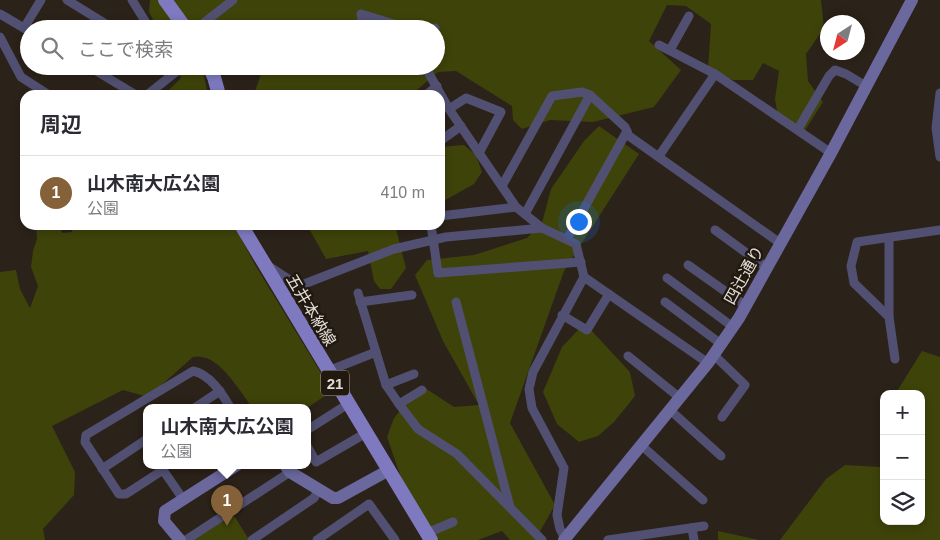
<!DOCTYPE html>
<html lang="ja">
<head>
<meta charset="utf-8">
<style>
	:root { --surface:#fff; --page:#f2f2f3; --text:#2b2b33; --muted:#7c7c81; --line:#e1e1e2; --accent:#85613a }
	body { margin:0; font-family:Arial,"Noto Sans JP",sans-serif; background:var(--page); color:var(--text) }
	.controls { position:absolute; right:15px; bottom:15px; display:grid; overflow:hidden; border-radius:10px; box-shadow:0 2px 8px #0003 }
	.controls button { width:45px; height:45px; display:grid; place-items:center; padding:0; border:0; border-bottom:1px solid var(--line); background:var(--surface); color:var(--text); font:25px sans-serif }
	.compass { position:absolute; left:820px; top:15px; width:45px; height:45px; border-radius:50%; background:var(--surface); box-shadow:0 2px 8px #0003; rotate:216deg }
	.you { position:absolute; left:578px; top:221px; width:18px; height:18px; margin:-12px; border:4px solid #fff; border-radius:50%; background:#1a73e8; box-shadow:0 0 0 8px #1a73e833 }
	.badge { display:grid; place-items:center; width:32px; height:32px; border-radius:50%; background:var(--accent); color:#fff; font-size:16px; font-weight:700 }
	.pin { position:absolute; translate:-50% -41px; filter:drop-shadow(0 1px 2px #0008) }
	.pin::after { content:''; position:absolute; top:26px; width:18px; height:15px; background:inherit; clip-path:polygon(0 0,100% 0,50% 100%) }
	.popup { position:absolute; left:143px; top:404px; width:168px; height:65px; box-sizing:border-box; display:grid; place-content:center; border-radius:10px; background:var(--surface); filter:drop-shadow(0 1px 4px #0005); font-size:16px; white-space:nowrap; color:var(--muted) }
	.popup b { font-size:19px; color:var(--text) }
	.popup::after { content:''; position:absolute; left:50%; top:100%; margin-left:-10px; border:10px solid transparent; border-top-color:var(--surface) }
	.list { margin:0; padding:0; list-style:none }
	h2 { display:flex; justify-content:space-between; align-items:center; height:65px; margin:0; padding:0 20px; font-size:21px }
	h2 small { font-size:16px; font-weight:400; color:var(--muted) }
	.list li { display:grid; grid-template-columns:32px 1fr auto; gap:15px; align-items:center; box-sizing:border-box; height:75px; padding:0 20px; border-top:1px solid var(--line) }
	.list b { display:block; font-size:19px; white-space:nowrap }
	.list p { margin:0; font-size:16px; white-space:nowrap; color:var(--muted) }
	.list em { font-size:16px; font-style:normal; color:var(--muted) }
	.icon { flex:none; width:28px; height:28px; fill:none; stroke:currentColor; stroke-width:2; stroke-linecap:round; stroke-linejoin:round }
	.map { position:relative; flex:none; width:940px; height:540px; overflow:hidden }
	.search { position:absolute; background:var(--surface); box-shadow:0 2px 8px #0003; left:20px; top:20px; width:425px; height:55px; display:flex; align-items:center; gap:12px; box-sizing:border-box; padding:0 18px; border-radius:28px; color:var(--muted); font-size:19px }
	.panel { position:absolute; background:var(--surface); box-shadow:0 2px 8px #0003; left:20px; top:90px; width:425px; height:140px; border-radius:15px }
	.map>svg:first-child { display:block }
	.green { fill:#3e430a }
	.lines { fill:none; stroke-linecap:round; stroke-linejoin:round }
	.street { stroke:#525072; stroke-width:9 }
	.secondary { stroke:#6b689e; stroke-width:12 }
	.primary { stroke:#7f7ac0; stroke-width:14 }
	.labels { text-anchor:middle; dominant-baseline:central; stroke-width:5; stroke-linejoin:round; paint-order:stroke }
	.shield { fill:#211810; stroke:#a9a29b; stroke-width:1 }
	.shield-label { font-size:15px; font-weight:bold; fill:#e3ddd7 }
	.street-label { font-size:16px; fill:#e3ddd7; stroke:#211810 }
</style>
</head>
<body>
<div class="map">
<svg width="940" height="540" viewBox="0 0 940 540">
	<rect width="100%" height="100%" fill="#2b2219"/>
	<g class="green">
		<path d="M 150,0 L 821,0 L 824,28 L 806,54 L 808,81 L 823,102 L 802,135 L 779,123 L 775,99 L 779,71 L 763,63 L 753,80 L 733,80 L 708,69 L 711,24 L 686,6 L 667,5 L 649,41 L 681,70 L 654,107 L 593,122 L 550,120 L 522,129 L 513,120 L 512,106 L 456,71 L 438,72 L 411,95 L 257,95 L 255,91 L 264,66 L 436,66 L 436,29 L 158,29 L 149,12 Z"/>
		<path d="M 176,66 L 202,66 L 208,95 L 164,95 L 181,78 Z"/>
		<path d="M 599,126 L 639,154 L 564,271 L 510,423 L 555,505 L 535,540 L 510,540 L 502,531 L 478,540 L 439,540 L 404,486 L 387,437 L 394,418 L 412,396 L 425,388 L 454,407 L 479,405 L 443,341 L 415,275 L 427,260 L 474,255 L 527,238 L 542,223 L 551,189 L 584,141 Z"/>
		<path d="M 464,145 L 476,155 L 482,172 L 474,184 L 440,203 L 440,147 Z"/>
		<path d="M 36,225 L 57,225 L 63,233 L 72,232 L 73,225 C 84,225 90,228 100,229 L 104,225 L 234,225 L 254,263 L 332,391 L 307,408 L 252,407 C 239,390 217,351 193,357 L 148,397 L 123,390 L 52,426 L 75,472 L 74,495 L 43,529 L 45,540 L 0,540 L 0,272 L 16,270 L 20,289 L 30,308 L 38,286 L 31,267 L 33,251 L 37,239 Z"/>
		<path d="M 307,225 L 395,225 L 406,268 L 391,289 L 380,289 L 374,281 L 368,251 L 326,259 Z"/>
		<path d="M 581,327 L 589,328 L 630,372 L 635,396 L 614,422 L 598,436 L 579,442 L 557,424 L 543,392 L 562,347 Z"/>
		<path d="M 922,351 L 940,357 L 940,540 L 780,540 L 826,479 L 845,465 L 880,467 L 884,461 L 884,521 L 921,521 L 921,394 L 896,393 Z"/>
		<path d="M 233,514 L 248,538 L 248,540 L 193,540 Z"/>
		<path d="M 718,531 L 759,540 L 718,540 Z"/>
	</g>
	<g class="lines">
		<g class="street">
			<path d="M 67,0 L 114,29"/>
			<path d="M 132,0 L 150,29"/>
			<path d="M 0,14 L 29,31"/>
			<path d="M 24,28 L 41,0"/>
			<path d="M 196,29 L 233,0"/>
			<path d="M 364,29 L 361,14 L 410,29"/>
			<path d="M 432,29 L 435,28"/>
			<path d="M 0,37 L 21,77 L 49,95"/>
			<path d="M 659,45 L 715,74 L 831,153"/>
			<path d="M 670,50 L 689,16"/>
			<path d="M 88,66 L 136,95"/>
			<path d="M 428,66 L 428,72 L 449,109 L 516,207 L 542,228 L 576,244 L 584,277 L 533,372 L 529,389 L 532,408 L 564,468 L 557,515 L 560,529 L 566,540"/>
			<path d="M 940,93 L 936,128 L 940,157"/>
			<path d="M 147,95 L 177,71 L 174,66"/>
			<path d="M 426,95 L 437,86"/>
			<path d="M 449,109 L 466,98 L 501,112 L 479,153"/>
			<path d="M 798,129 L 829,76 L 835,70 L 846,74 L 866,86"/>
			<path d="M 440,141 L 461,126"/>
			<path d="M 659,156 L 715,74"/>
			<path d="M 502,186 L 552,96 L 582,92 L 590,95 L 625,127 L 629,136 L 780,243"/>
			<path d="M 525,214 L 590,95"/>
			<path d="M 440,216 L 516,207"/>
			<path d="M 431,225 L 438,273 L 581,262"/>
			<path d="M 715,230 L 767,268"/>
			<path d="M 567,239 L 627,131"/>
			<path d="M 267,265 L 299,286 L 394,249 L 446,237 L 542,228"/>
			<path d="M 688,265 L 746,306"/>
			<path d="M 584,277 L 708,363"/>
			<path d="M 667,278 L 733,327"/>
			<path d="M 358,293 L 386,385 L 399,404 L 418,429 L 457,454 L 542,540"/>
			<path d="M 360,302 L 412,295"/>
			<path d="M 456,302 L 510,507"/>
			<path d="M 665,302 L 721,344"/>
			<path d="M 562,315 L 587,330 L 609,294"/>
			<path d="M 889,317 L 889,238"/>
			<path d="M 714,355 L 745,385 L 722,417"/>
			<path d="M 628,356 L 680,398"/>
			<path d="M 895,359 L 889,317 L 854,283 L 851,266 L 857,242 L 940,230"/>
			<path d="M 328,371 L 376,352"/>
			<path d="M 386,385 L 414,374"/>
			<path d="M 399,404 L 422,390"/>
			<path d="M 196,407 L 220,391"/>
			<path d="M 670,410 L 721,456"/>
			<path d="M 307,430 L 348,404"/>
			<path d="M 641,445 L 703,500"/>
			<path d="M 307,446 L 316,462 L 366,433"/>
			<path d="M 102,469 L 147,439"/>
			<path d="M 183,499 L 163,470 L 126,494 L 119,494 L 85,442 L 86,435 L 193,371 C 210,374 222,394 230,407"/>
			<path d="M 692,528 L 694,540"/>
			<path d="M 427,533 L 453,522"/>
			<path d="M 186,540 L 290,472"/>
			<path d="M 252,540 L 314,498 L 319,489"/>
			<path d="M 317,540 L 369,504 L 395,540"/>
			<path d="M 608,540 L 704,526"/>
		</g>
		<g class="secondary">
			<path d="M 285,465 L 290,472 L 333,498 L 338,498 L 389,470"/>
			<path d="M 180,540 L 164,521 L 165,511 L 237,465"/>
			<path d="M 564,540 L 708,363 L 739,318 L 831,153 L 912,0"/>
		</g>
		<g class="primary">
			<path d="M 165,0 L 186,29"/>
			<path d="M 209,66 L 214,77 L 219,95"/>
			<path d="M 241,225 L 431,540"/>
		</g>
	</g>
	<g class="labels">
		<rect class="shield" x="321" y="370.5" width="28" height="25" rx="4"/>
		<g class="shield-label">
			<text x="335" y="383">21</text>
		</g>
		<g class="street-label">
			<text transform="translate(744 275) rotate(-61)">四辻通り</text>
			<text transform="translate(311 310) rotate(59)">五井本納線</text>
		</g>
	</g>
</svg>
<div class="controls">
<button>+</button>
<button>−</button>
<button><svg class="icon" aria-label="layers" viewBox="0 0 24 24"><path d="M12 4l9 5-9 5-9-5zM3 14l9 5 9-5"/></svg></button>
</div>
<svg class="compass" viewBox="-18 -18 36 36"><path d="M0-13l5 13h-10z" fill="#e53935"/><path d="M0 13l5-13h-10z" fill="#7c7c81"/></svg>
<div class="you"></div>
<div class="pin badge" style="left:227px;top:526px">1</div>
<div class="popup"><b>山木南大広公園</b>公園</div>
<div class="search"><svg class="icon" aria-label="search" viewBox="0 0 24 24"><circle cx="10" cy="10" r="6"/><path d="M15 15l6 6"/></svg>ここで検索</div>
<section class="panel">
<h2>周辺<small></small></h2>
<ul class="list">
<li><span class="badge">1</span><div><b>山木南大広公園</b><p>公園</p></div><em>410 m</em></li>
</ul>
</section>
</div>
</body>
</html>
